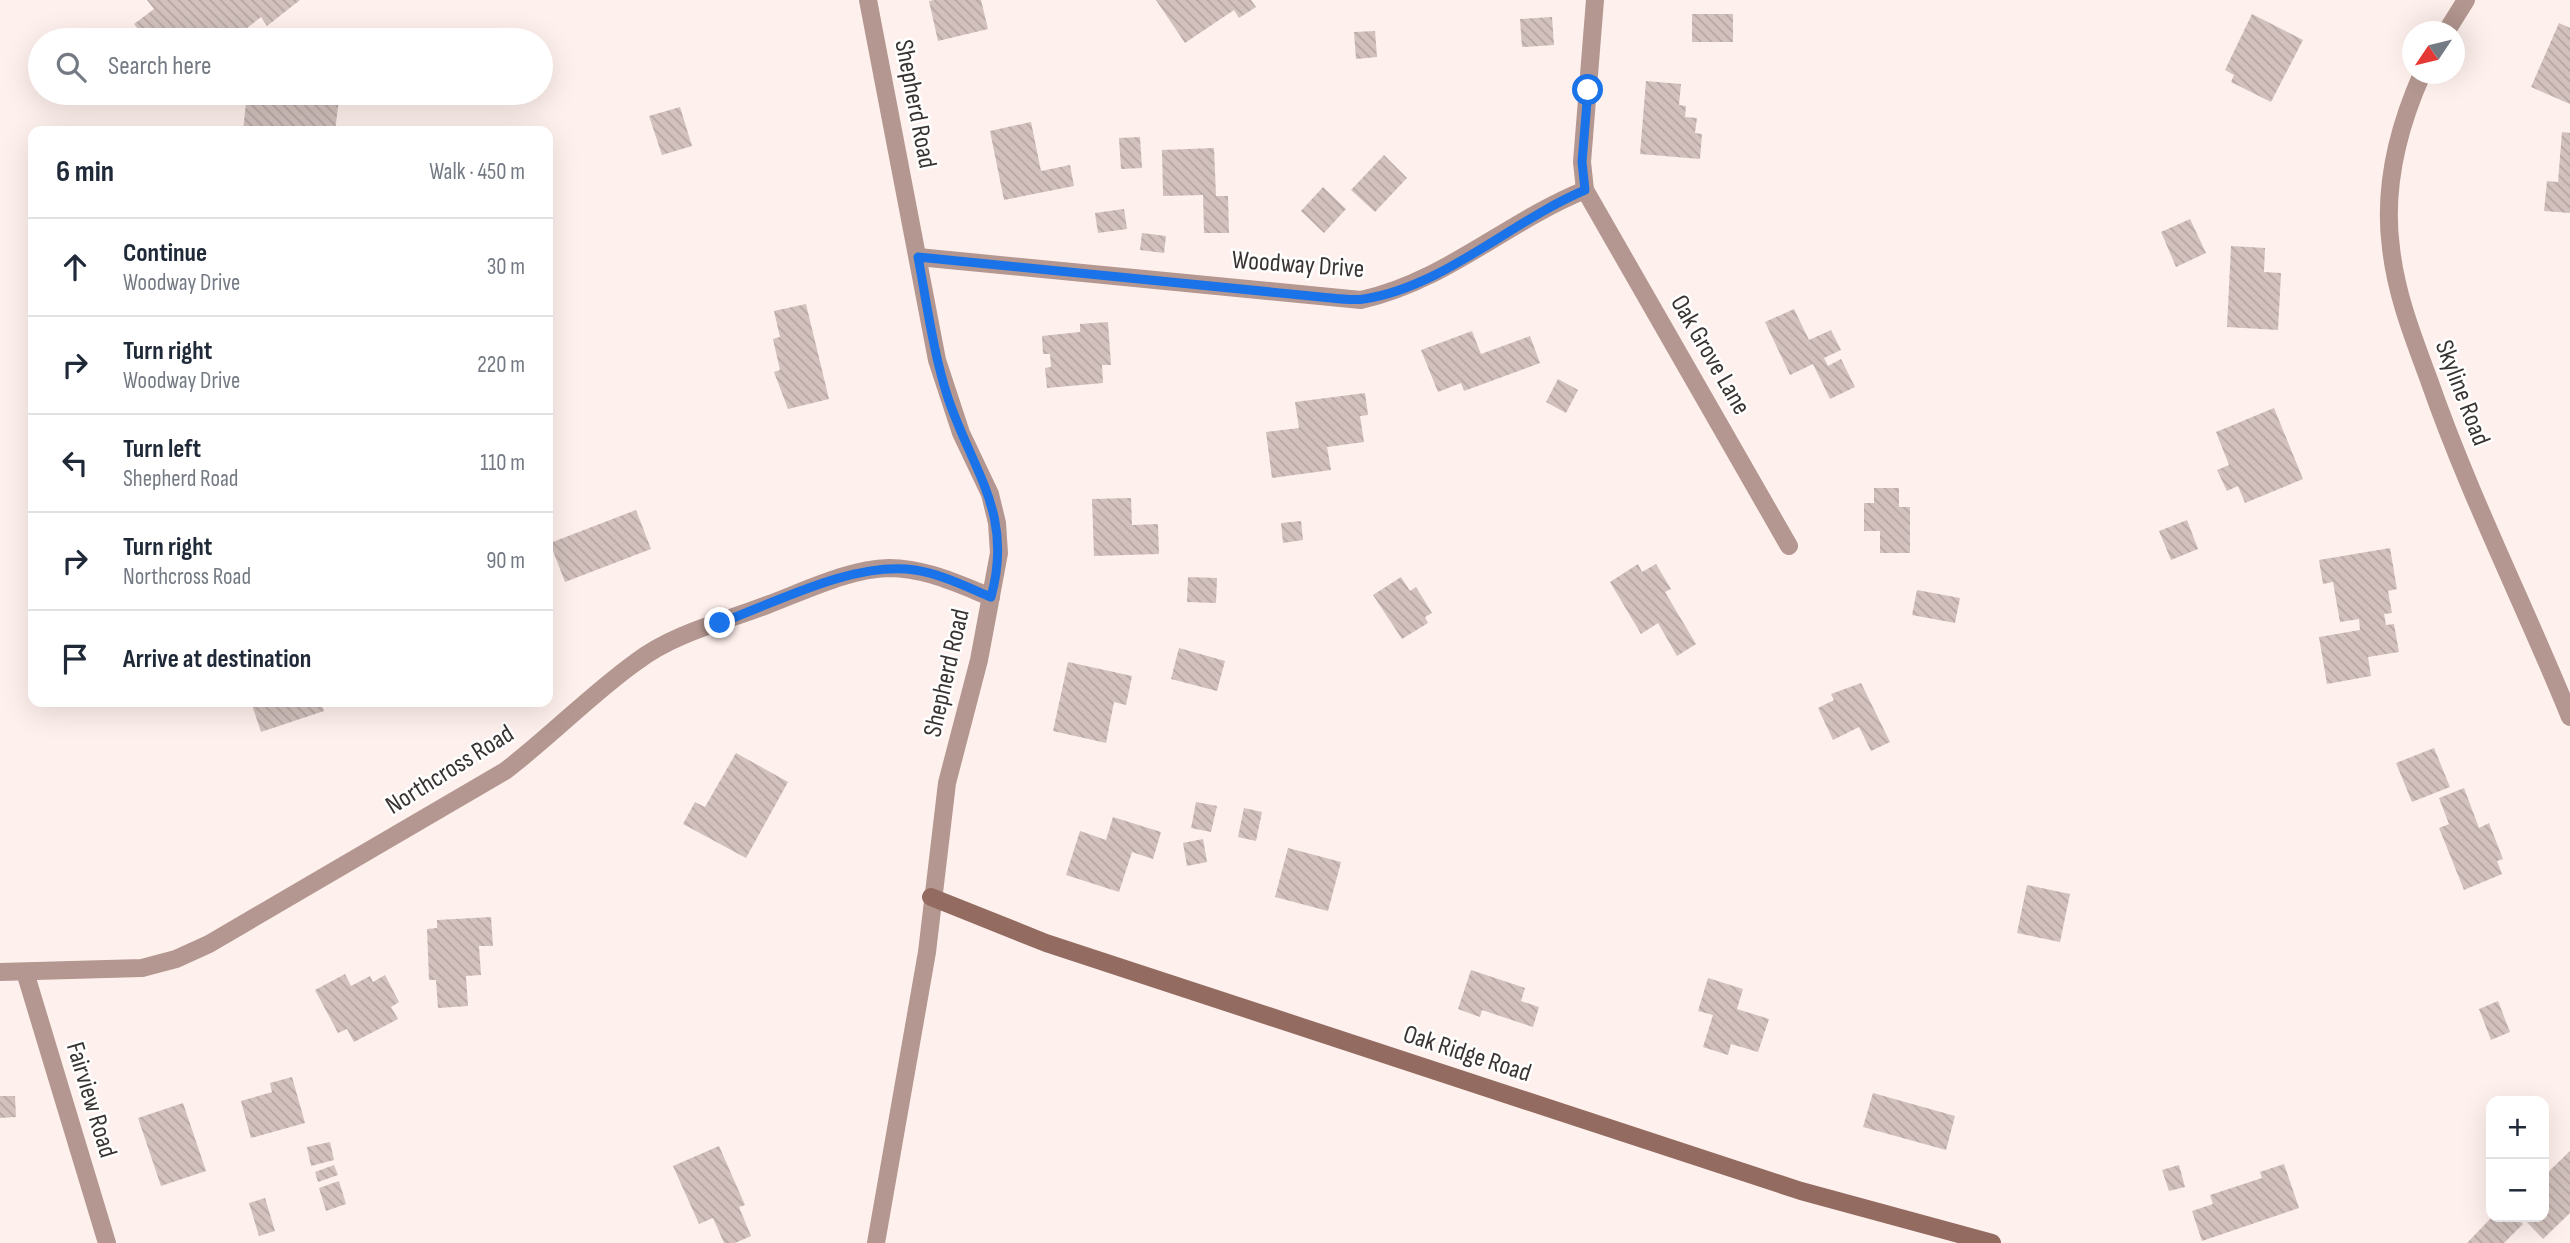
<!DOCTYPE html>
<html lang="en">
<head>
<meta charset="utf-8">
<style>
	:root { --surface:#fff; --page:#f6f6f7; --text:#1f2937; --muted:#747a83; --line:#e0e1e3 }
	body { margin:0; font-family:"Sofia Sans Condensed",sans-serif; background:var(--page); color:var(--text) }
	.controls { position:absolute; right:21px; bottom:21px; display:grid; overflow:hidden; border-radius:14px; box-shadow:0 7px 28px #0002 }
	.controls button { width:63px; height:63px; display:grid; place-items:center; padding:0; border:0; border-bottom:2px solid var(--line); background:var(--surface); color:var(--text); font:35px sans-serif }
	.compass { position:absolute; left:2402px; top:21px; width:63px; height:63px; border-radius:50%; background:var(--surface); box-shadow:0 7px 28px #0002; rotate:235deg }
	.stop { position:absolute; width:21px; height:21px; margin:-16px; border:5px solid #1a73e8; border-radius:50%; background:#fff }
	.stop.end { background:#1a73e8; border-color:#fff; box-shadow:0 2px 7px #0008 }
	.list { margin:0; padding:0; list-style:none }
	h2 { display:flex; justify-content:space-between; align-items:center; height:91px; margin:0; padding:0 28px; font-size:30px }
	h2 small { font-size:23px; font-weight:400; color:var(--muted) }
	.list li { display:grid; grid-template-columns:46px 1fr auto; gap:21px; align-items:center; box-sizing:border-box; height:98px; padding:0 28px; border-top:2px solid var(--line) }
	.list b { display:block; font-size:26px; white-space:nowrap }
	.list p { margin:0; font-size:23px; white-space:nowrap; color:var(--muted) }
	.list em { font-size:23px; font-style:normal; color:var(--muted) }
	.icon { flex:none; width:38px; height:38px; fill:none; stroke:currentColor; stroke-width:2; stroke-linecap:round; stroke-linejoin:round }
	.map { position:relative; flex:none; width:2570px; height:1243px; overflow:hidden }
	.search { position:absolute; background:var(--surface); box-shadow:0 7px 28px #0002; left:28px; top:28px; width:525px; height:77px; display:flex; align-items:center; gap:18px; box-sizing:border-box; padding:0 24px; border-radius:38px; color:var(--muted); font-size:26px }
	.panel { position:absolute; background:var(--surface); box-shadow:0 7px 28px #0002; left:28px; top:126px; width:525px; height:581px; border-radius:14px }
	.map>svg:first-child { display:block }
	.building { fill:url(#building-back-hatch) }
	.lines { fill:none; stroke-linecap:round; stroke-linejoin:round }
	.street { stroke:#b39790; stroke-width:18 }
	.secondary { stroke:#936b61; stroke-width:18 }
	.route { stroke:#1a73e8; stroke-width:9 }
	.labels { text-anchor:middle; dominant-baseline:central; stroke-width:5; stroke-linejoin:round; paint-order:stroke }
	.street-label { font-size:26px; fill:#393331; stroke:#fff }
</style>
</head>
<body>
<div class="map">
<svg width="2570" height="1243" viewBox="0 0 2570 1243">
	<defs>
		<pattern id="building-back-hatch" width="6" height="6" patternUnits="userSpaceOnUse" patternTransform="scale(1.75)"><rect width="6" height="6" fill="#d2c1bd"/><path d="M-1 5l2 2M0 0l6 6M5-1l2 2" fill="none" stroke="#b5a6a3"/></pattern>
	</defs>
	<rect width="100%" height="100%" fill="#fef0ec"/>
	<g class="building">
		<path d="M 147,0 L 300,0 L 267,26 L 261,17 L 232,40 L 183,40 L 176,31 L 164,40 L 147,40 L 134,24 L 154,9 Z"/>
		<path d="M 935,0 L 981,0 L 988,29 L 938,41 L 929,1 Z"/>
		<path d="M 1156,0 L 1251,0 L 1256,7 L 1239,18 L 1234,10 L 1185,43 Z"/>
		<rect x="1692" y="14" width="41" height="28"/>
		<path d="M 2252,14 L 2303,40 L 2271,102 L 2231,82 L 2234,75 L 2225,70 Z"/>
		<path d="M 1552,17 L 1554,45 L 1522,47 L 1520,19 Z"/>
		<path d="M 2559,23 L 2570,28 L 2570,104 L 2531,87 Z"/>
		<path d="M 1375,31 L 1377,57 L 1356,59 L 1354,32 Z"/>
		<path d="M 1646,81 L 1681,84 L 1679,105 L 1686,106 L 1685,117 L 1697,118 L 1695,133 L 1702,134 L 1700,159 L 1640,154 Z"/>
		<path d="M 247,93 L 339,99 L 335,131 L 243,131 Z"/>
		<path d="M 680,107 L 692,146 L 662,155 L 649,116 Z"/>
		<path d="M 1031,122 L 1041,171 L 1070,165 L 1074,186 L 1004,200 L 990,131 Z"/>
		<path d="M 2562,132 L 2570,133 L 2570,213 L 2544,211 L 2547,181 L 2558,182 Z"/>
		<path d="M 1140,137 L 1142,168 L 1121,169 L 1119,138 Z"/>
		<path d="M 1214,148 L 1216,196 L 1228,196 L 1229,233 L 1204,233 L 1203,195 L 1163,196 L 1162,150 Z"/>
		<path d="M 1384,155 L 1407,178 L 1375,212 L 1351,190 Z"/>
		<path d="M 1323,187 L 1346,209 L 1324,233 L 1301,211 Z"/>
		<path d="M 1124,209 L 1127,229 L 1098,233 L 1095,213 Z"/>
		<path d="M 2190,219 L 2206,253 L 2176,267 L 2161,232 Z"/>
		<path d="M 1142,233 L 1166,236 L 1164,253 L 1140,250 Z"/>
		<path d="M 2231,246 L 2265,248 L 2264,272 L 2281,273 L 2278,330 L 2227,327 Z"/>
		<path d="M 806,304 L 829,399 L 788,409 L 774,372 L 780,370 L 773,339 L 780,337 L 774,311 Z"/>
		<path d="M 1794,309 L 1809,340 L 1831,330 L 1841,350 L 1824,358 L 1828,366 L 1841,359 L 1855,387 L 1830,399 L 1813,364 L 1790,375 L 1765,322 Z"/>
		<path d="M 1108,322 L 1111,365 L 1102,365 L 1103,383 L 1047,388 L 1045,368 L 1051,367 L 1050,354 L 1043,354 L 1042,336 L 1080,332 L 1080,324 Z"/>
		<path d="M 1472,331 L 1481,354 L 1530,336 L 1540,363 L 1464,391 L 1461,383 L 1438,392 L 1421,350 Z"/>
		<path d="M 1558,379 L 1578,390 L 1566,413 L 1546,402 Z"/>
		<path d="M 1365,393 L 1368,415 L 1360,416 L 1364,442 L 1327,447 L 1331,470 L 1272,478 L 1266,432 L 1299,428 L 1295,402 Z"/>
		<path d="M 2274,408 L 2303,479 L 2245,503 L 2238,486 L 2227,491 L 2217,470 L 2229,465 L 2216,432 Z"/>
		<path d="M 1874,488 L 1899,488 L 1899,507 L 1910,507 L 1910,553 L 1880,553 L 1880,531 L 1864,531 L 1864,503 L 1874,503 Z"/>
		<path d="M 1131,498 L 1132,525 L 1158,524 L 1159,554 L 1094,556 L 1092,499 Z"/>
		<path d="M 636,510 L 651,549 L 565,582 L 550,543 Z"/>
		<path d="M 2187,520 L 2198,549 L 2171,560 L 2159,531 Z"/>
		<path d="M 1301,521 L 1303,540 L 1283,543 L 1281,523 Z"/>
		<path d="M 2390,548 L 2397,589 L 2388,591 L 2392,613 L 2384,614 L 2386,625 L 2394,624 L 2399,652 L 2368,657 L 2371,676 L 2327,684 L 2319,637 L 2360,630 L 2359,619 L 2340,622 L 2333,582 L 2323,584 L 2319,560 Z"/>
		<path d="M 1638,564 L 1642,572 L 1656,564 L 1671,589 L 1665,592 L 1696,644 L 1677,656 L 1658,623 L 1641,634 L 1610,582 Z"/>
		<path d="M 1188,577 L 1217,578 L 1216,603 L 1187,602 Z"/>
		<path d="M 1401,577 L 1410,591 L 1416,587 L 1432,613 L 1425,617 L 1428,623 L 1402,639 L 1373,595 Z"/>
		<path d="M 1917,590 L 1960,598 L 1955,623 L 1912,615 Z"/>
		<path d="M 1179,648 L 1225,661 L 1217,691 L 1171,679 Z"/>
		<path d="M 1068,662 L 1132,676 L 1126,705 L 1114,702 L 1106,743 L 1053,731 Z"/>
		<path d="M 1861,683 L 1890,742 L 1871,751 L 1859,727 L 1833,740 L 1818,708 L 1834,700 L 1831,694 Z"/>
		<path d="M 251,702 L 321,702 L 324,711 L 261,732 Z"/>
		<path d="M 2434,748 L 2450,787 L 2412,802 L 2396,763 Z"/>
		<path d="M 736,753 L 788,782 L 746,858 L 683,824 L 695,802 L 705,807 Z"/>
		<path d="M 2464,788 L 2479,828 L 2489,823 L 2503,859 L 2497,861 L 2502,874 L 2464,890 L 2439,828 L 2449,824 L 2439,798 Z"/>
		<path d="M 1196,802 L 1217,806 L 1211,832 L 1191,828 Z"/>
		<path d="M 1244,808 L 1262,812 L 1256,841 L 1238,837 Z"/>
		<path d="M 1113,817 L 1161,832 L 1153,859 L 1132,852 L 1119,892 L 1066,875 L 1080,831 L 1106,840 Z"/>
		<path d="M 1203,839 L 1207,862 L 1187,866 L 1183,843 Z"/>
		<path d="M 1288,848 L 1341,862 L 1328,911 L 1275,897 Z"/>
		<path d="M 2027,885 L 2070,894 L 2060,942 L 2017,933 Z"/>
		<path d="M 491,917 L 493,946 L 479,946 L 481,975 L 466,976 L 468,1006 L 438,1008 L 436,980 L 429,980 L 427,929 L 437,928 L 437,920 Z"/>
		<path d="M 1471,970 L 1525,988 L 1521,1001 L 1539,1007 L 1533,1027 L 1482,1010 L 1480,1017 L 1458,1009 Z"/>
		<path d="M 345,974 L 351,986 L 370,976 L 373,982 L 385,975 L 399,1002 L 391,1007 L 398,1019 L 354,1042 L 347,1029 L 338,1033 L 315,990 Z"/>
		<path d="M 1708,978 L 1743,989 L 1737,1009 L 1769,1019 L 1758,1052 L 1731,1044 L 1728,1055 L 1703,1047 L 1713,1015 L 1698,1011 Z"/>
		<path d="M 2498,1001 L 2510,1032 L 2491,1040 L 2479,1009 Z"/>
		<path d="M 292,1077 L 305,1123 L 251,1138 L 241,1101 L 272,1092 L 270,1083 Z"/>
		<path d="M 1873,1093 L 1955,1116 L 1946,1150 L 1863,1127 Z"/>
		<path d="M 0,1096 L 15,1096 L 16,1117 L 0,1118 Z"/>
		<path d="M 183,1103 L 206,1171 L 161,1186 L 138,1118 Z"/>
		<path d="M 330,1142 L 334,1160 L 311,1166 L 307,1147 Z"/>
		<path d="M 719,1146 L 745,1205 L 739,1207 L 751,1236 L 735,1243 L 724,1243 L 713,1218 L 699,1224 L 673,1166 Z"/>
		<path d="M 2570,1151 L 2570,1213 L 2543,1239 L 2522,1217 L 2544,1217 L 2544,1176 Z"/>
		<path d="M 2284,1164 L 2299,1208 L 2202,1241 L 2192,1211 L 2213,1204 L 2210,1195 L 2262,1178 L 2260,1172 Z"/>
		<path d="M 334,1165 L 338,1175 L 318,1182 L 315,1172 Z"/>
		<path d="M 2179,1165 L 2185,1187 L 2169,1191 L 2162,1170 Z"/>
		<path d="M 339,1181 L 346,1204 L 326,1211 L 319,1188 Z"/>
		<path d="M 265,1198 L 275,1231 L 259,1236 L 249,1203 Z"/>
		<path d="M 2492,1217 L 2515,1217 L 2523,1224 L 2504,1243 L 2467,1243 Z"/>
	</g>
	<g class="lines">
		<g class="street">
			<path d="M 868,0 L 937,360 L 961,433 L 990,494 L 997,523 L 999,553 L 979,660 L 947,783 L 927,952 L 876,1243"/>
			<path d="M 1595,0 L 1582,162 L 1585,190 L 1789,546"/>
			<path d="M 2446,32 L 2466,0"/>
			<path d="M 2422,74 C 2398,128 2383,188 2391,248 C 2396,294 2413,337 2429,380 C 2469,495 2524,604 2570,717"/>
			<path d="M 918,257 L 1361,300 C 1446,281 1506,222 1585,190"/>
			<path d="M 0,972 L 142,968 L 176,959 L 209,944 L 505,771 C 550,737 590,695 636,662 C 674,633 723,622 767,605 C 805,591 848,569 889,568 C 925,568 958,584 991,597"/>
			<path d="M 25,972 L 107,1243"/>
		</g>
		<path class="secondary" d="M 931,897 L 1046,943 L 1801,1191 L 1992,1243"/>
	</g>
	<g class="lines">
		<path class="route" d="M 720,623 C 777,602 854,561 915,570 C 941,574 967,587 991,597 C 1014,514 973,472 948,398 C 933,352 927,304 918,257 L 1321,297 C 1334,298 1350,301 1364,299 C 1443,287 1512,221 1585,190 L 1582,162 L 1588,90"/>
	</g>
	<g class="labels">
		<g class="street-label">
			<text transform="translate(915 104) rotate(79)">Shepherd Road</text>
			<text transform="translate(1298 265) rotate(4)">Woodway Drive</text>
			<text transform="translate(1710 355) rotate(60)">Oak Grove Lane</text>
			<text transform="translate(2462 393) rotate(69)">Skyline Road</text>
			<text transform="translate(947 673) rotate(-77)">Shepherd Road</text>
			<text transform="translate(450 770) rotate(-32)">Northcross Road</text>
			<text transform="translate(1467 1054) rotate(18)">Oak Ridge Road</text>
			<text transform="translate(91 1100) rotate(73)">Fairview Road</text>
		</g>
	</g>
</svg>
<div class="controls">
<button>+</button>
<button>−</button>
</div>
<svg class="compass" viewBox="-18 -18 36 36"><path d="M0-13l5 13h-10z" fill="#e53935"/><path d="M0 13l5-13h-10z" fill="#747a83"/></svg>
<div class="stop" style="left:1588px;top:90px"></div>
<div class="stop end" style="left:720px;top:623px"></div>
<div class="search"><svg class="icon" aria-label="search" viewBox="0 0 24 24"><circle cx="10" cy="10" r="6"/><path d="M15 15l6 6"/></svg>Search here</div>
<section class="panel">
<h2>6 min<small>Walk · 450 m</small></h2>
<ul class="list">
<li><svg class="icon" aria-label="ahead" viewBox="0 0 24 24"><path d="M12 20V5M6 11l6-6 6 6"/></svg><div><b>Continue</b><p>Woodway Drive</p></div><em>30 m</em></li>
<li><svg class="icon" aria-label="right" viewBox="0 0 24 24"><path d="M7 20v-9h11M14 6l5 5-5 5"/></svg><div><b>Turn right</b><p>Woodway Drive</p></div><em>220 m</em></li>
<li><svg class="icon" aria-label="left" viewBox="0 0 24 24"><path d="M17 20v-9H6M10 6l-5 5 5 5"/></svg><div><b>Turn left</b><p>Shepherd Road</p></div><em>110 m</em></li>
<li><svg class="icon" aria-label="right" viewBox="0 0 24 24"><path d="M7 20v-9h11M14 6l5 5-5 5"/></svg><div><b>Turn right</b><p>Northcross Road</p></div><em>90 m</em></li>
<li><svg class="icon" aria-label="arrive" viewBox="0 0 24 24"><path d="M6 21V4h12l-3 4 3 4H6"/></svg><div><b>Arrive at destination</b></div></li>
</ul>
</section>
</div>
</body>
</html>
